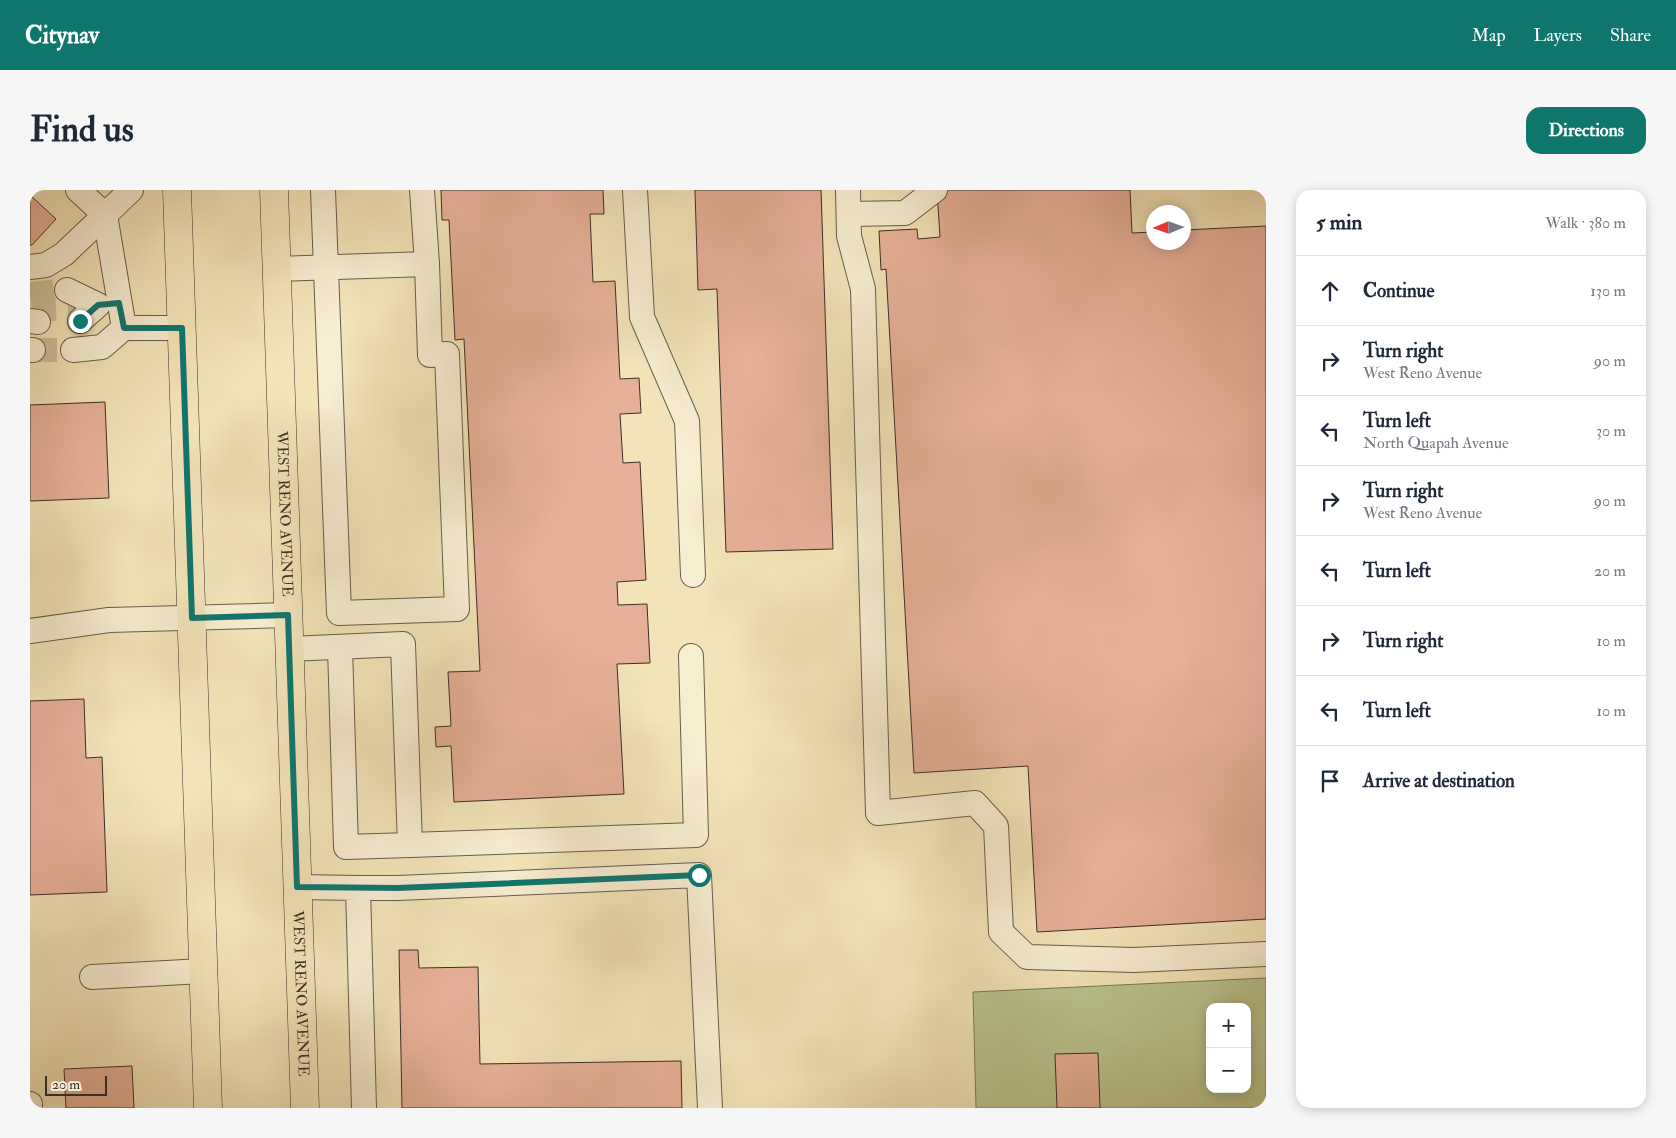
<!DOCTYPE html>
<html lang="en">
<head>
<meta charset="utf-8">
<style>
	:root { --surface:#fff; --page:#f6f6f7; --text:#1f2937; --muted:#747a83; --line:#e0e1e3; --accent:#0f766e }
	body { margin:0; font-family:"IM FELL Double Pica",serif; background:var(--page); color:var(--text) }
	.controls { position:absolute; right:15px; bottom:15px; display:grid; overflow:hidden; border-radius:10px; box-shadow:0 2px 12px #0003 }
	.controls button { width:45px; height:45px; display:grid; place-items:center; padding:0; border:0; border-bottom:1px solid var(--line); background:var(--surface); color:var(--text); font:25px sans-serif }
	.compass { position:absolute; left:1116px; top:15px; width:45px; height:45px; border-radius:50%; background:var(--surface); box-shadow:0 2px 12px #0003; rotate:268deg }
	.scale { position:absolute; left:15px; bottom:12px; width:62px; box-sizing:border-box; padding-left:5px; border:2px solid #3a3028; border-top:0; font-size:14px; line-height:18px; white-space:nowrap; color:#3a3028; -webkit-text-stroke:4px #f7edd1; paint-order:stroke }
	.stop { position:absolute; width:15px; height:15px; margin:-11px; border:4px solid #0f766e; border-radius:50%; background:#fff }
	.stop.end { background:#0f766e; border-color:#fff; box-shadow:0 1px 5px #0008 }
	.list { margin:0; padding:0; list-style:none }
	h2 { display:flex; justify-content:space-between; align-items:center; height:65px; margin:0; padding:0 20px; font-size:21px }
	h2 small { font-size:16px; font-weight:400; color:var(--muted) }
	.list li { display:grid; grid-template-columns:32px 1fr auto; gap:15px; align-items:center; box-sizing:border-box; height:70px; padding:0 20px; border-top:1px solid var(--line) }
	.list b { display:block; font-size:19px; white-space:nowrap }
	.list p { margin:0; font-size:16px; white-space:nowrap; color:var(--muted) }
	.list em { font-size:16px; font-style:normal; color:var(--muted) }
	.icon { flex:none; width:28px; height:28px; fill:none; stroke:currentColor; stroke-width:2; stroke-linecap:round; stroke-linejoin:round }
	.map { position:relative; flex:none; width:1236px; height:918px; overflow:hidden; border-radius:15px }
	header { display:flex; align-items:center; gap:30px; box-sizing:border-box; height:70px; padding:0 25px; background:var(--accent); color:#fff }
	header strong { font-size:24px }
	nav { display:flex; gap:28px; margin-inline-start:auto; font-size:18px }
	.intro { display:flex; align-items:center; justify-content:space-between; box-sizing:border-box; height:120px; padding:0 30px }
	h1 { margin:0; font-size:35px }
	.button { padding:12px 22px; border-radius:15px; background:var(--accent); color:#fff; font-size:18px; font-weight:700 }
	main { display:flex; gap:30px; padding:0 30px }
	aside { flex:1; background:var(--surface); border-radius:15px; box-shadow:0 2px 12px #0003 }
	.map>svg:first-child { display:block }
	.green { fill:#bbc38e; stroke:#7a7a5b; fill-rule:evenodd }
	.building { fill:#e6b098; stroke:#3a3028 }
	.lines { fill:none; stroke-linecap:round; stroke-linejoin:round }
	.minor-tunnel { stroke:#cdbf9b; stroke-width:24; stroke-dasharray:24 12; stroke-linecap:butt }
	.minor-casing { stroke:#685d4c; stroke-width:26 }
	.major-casing { stroke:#3a3028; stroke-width:29 }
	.minor { stroke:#f7edd1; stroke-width:24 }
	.major { stroke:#f2e3b8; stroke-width:28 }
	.route { stroke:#0f766e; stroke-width:6 }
	.labels { text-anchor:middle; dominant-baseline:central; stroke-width:5; stroke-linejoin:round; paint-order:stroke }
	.street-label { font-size:15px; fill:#3a3028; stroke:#f7edd1 }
</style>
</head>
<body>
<header>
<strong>Citynav</strong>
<nav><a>Map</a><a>Layers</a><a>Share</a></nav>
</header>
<div class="intro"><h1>Find us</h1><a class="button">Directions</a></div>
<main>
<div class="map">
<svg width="1236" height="918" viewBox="0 0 1236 918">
	<rect width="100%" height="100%" fill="#f2e3b8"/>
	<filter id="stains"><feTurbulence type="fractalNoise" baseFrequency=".004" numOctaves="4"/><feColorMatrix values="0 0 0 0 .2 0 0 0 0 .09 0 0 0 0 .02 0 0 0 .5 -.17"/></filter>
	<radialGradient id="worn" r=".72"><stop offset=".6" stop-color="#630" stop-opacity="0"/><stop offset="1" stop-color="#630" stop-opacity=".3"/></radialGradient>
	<path class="green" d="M 1236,788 L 1236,918 L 946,918 L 943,802 ZM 1180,817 L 1217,817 L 1217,899 L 1180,899 Z"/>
	<g class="building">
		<path d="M 411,0 L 573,0 L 574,24 L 560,24 L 563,92 L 585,91 L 590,189 L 609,188 L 611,223 L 590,224 L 593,273 L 610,272 L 616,390 L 587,392 L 588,415 L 617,414 L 620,473 L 587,474 L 594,604 L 424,612 L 421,556 L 406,557 L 405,537 L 421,536 L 418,482 L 450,481 L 434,149 L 425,150 L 419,30 L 412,30 Z"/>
		<path d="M 665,0 L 791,0 L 803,359 L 696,362 L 687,99 L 668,100 Z"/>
		<path d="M 907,0 L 1100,0 L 1102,43 L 1124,42 L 1124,52 L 1154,52 L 1154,40 L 1236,36 L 1236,729 L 1007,742 L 998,576 L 884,583 L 856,79 L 851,80 L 849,41 L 887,39 L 888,49 L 910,47 Z"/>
		<path d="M 0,5 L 26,29 L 2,55 L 0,55 Z"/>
		<path d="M 75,212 L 79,308 L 0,311 L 0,215 Z"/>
		<path d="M 54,509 L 56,568 L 72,567 L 77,702 L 0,705 L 0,511 Z"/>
		<path d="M 369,760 L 388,760 L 389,778 L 448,777 L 450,874 L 651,871 L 652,918 L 372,918 Z"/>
		<path d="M 1068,863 L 1070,918 L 1027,918 L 1025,864 Z"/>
		<path d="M 102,876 L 104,918 L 36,918 L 34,879 Z"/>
	</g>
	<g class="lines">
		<g class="minor-tunnel">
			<path d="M 0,104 L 37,100"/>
			<path d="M 2,120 L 45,118"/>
			<path d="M 3,160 L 43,160"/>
		</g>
		<defs>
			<g id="minor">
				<path d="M 101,0 L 75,25 L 94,138 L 152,138"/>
				<path d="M 293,0 L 309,423 L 427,419 L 417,164 L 400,165 L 397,74"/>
				<path d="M 605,0 L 612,127 L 657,231 L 663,385"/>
				<path d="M 818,0 L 819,46 L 833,99 L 848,623 L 945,613 L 966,636 L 971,742 L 997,767 L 1104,770 L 1236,764"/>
				<path d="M 819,24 L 875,23 L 905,0"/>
				<path d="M 0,77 L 16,75 L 34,64 L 75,25 L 48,0"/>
				<path d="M 246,79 L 397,74 L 392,0"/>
				<path d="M 37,100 L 68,115 L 50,131"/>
				<path d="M 0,131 L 8,132"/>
				<path d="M 0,160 L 3,160"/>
				<path d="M 43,160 L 72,157 L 94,138"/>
				<path d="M 0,441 L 79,430 L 258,425"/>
				<path d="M 310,457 L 316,657 L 380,655"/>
				<path d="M 259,459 L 373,454 L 380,655 L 666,645 L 661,466"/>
				<path d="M 267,697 L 328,698 L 334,918"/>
				<path d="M 328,698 L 368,698 L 669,685 L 680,918"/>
				<path d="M 62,787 L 173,781"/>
				<path d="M 0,914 L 0,918"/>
			</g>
			<g id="major">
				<path d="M 147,0 L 178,918"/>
				<path id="s1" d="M 244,0 L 275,918"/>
			</g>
		</defs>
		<use href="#minor" class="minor-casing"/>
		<use href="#major" class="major-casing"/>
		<use href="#minor" class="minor"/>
		<use href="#major" class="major"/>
	</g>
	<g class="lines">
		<path class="route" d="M 50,131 L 68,115 L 89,113 L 94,138 L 152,138 L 162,428 L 258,425 L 267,697 L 368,698 L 669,685"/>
	</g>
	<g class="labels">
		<g class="street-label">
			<text stroke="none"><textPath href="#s1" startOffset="324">WEST RENO AVENUE</textPath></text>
			<text stroke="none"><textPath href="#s1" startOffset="804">WEST RENO AVENUE</textPath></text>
		</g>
	</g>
	<rect width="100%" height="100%" filter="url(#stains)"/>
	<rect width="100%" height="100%" fill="url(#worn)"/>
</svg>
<div class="controls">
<button>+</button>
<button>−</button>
</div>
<svg class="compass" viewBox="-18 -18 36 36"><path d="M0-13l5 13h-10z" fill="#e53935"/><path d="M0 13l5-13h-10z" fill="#747a83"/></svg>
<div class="scale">20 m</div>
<div class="stop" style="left:669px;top:685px"></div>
<div class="stop end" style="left:50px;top:131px"></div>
</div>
<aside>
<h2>5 min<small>Walk · 380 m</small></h2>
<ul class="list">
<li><svg class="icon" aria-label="ahead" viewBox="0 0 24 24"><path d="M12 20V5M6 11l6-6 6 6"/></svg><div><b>Continue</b></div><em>130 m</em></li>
<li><svg class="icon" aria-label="right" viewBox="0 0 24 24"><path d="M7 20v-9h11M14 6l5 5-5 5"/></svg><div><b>Turn right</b><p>West Reno Avenue</p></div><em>90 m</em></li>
<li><svg class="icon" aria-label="left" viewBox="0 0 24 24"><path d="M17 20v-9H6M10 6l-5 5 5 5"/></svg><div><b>Turn left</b><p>North Quapah Avenue</p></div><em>30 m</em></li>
<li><svg class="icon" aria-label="right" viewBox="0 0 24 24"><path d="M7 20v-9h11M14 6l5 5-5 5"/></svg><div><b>Turn right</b><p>West Reno Avenue</p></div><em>90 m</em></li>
<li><svg class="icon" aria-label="left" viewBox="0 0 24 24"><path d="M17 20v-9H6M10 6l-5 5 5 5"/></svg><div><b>Turn left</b></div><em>20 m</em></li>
<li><svg class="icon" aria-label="right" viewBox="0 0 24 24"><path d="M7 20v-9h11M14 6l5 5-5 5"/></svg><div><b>Turn right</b></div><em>10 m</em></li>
<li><svg class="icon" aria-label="left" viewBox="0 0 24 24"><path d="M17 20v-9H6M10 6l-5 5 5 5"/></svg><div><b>Turn left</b></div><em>10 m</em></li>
<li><svg class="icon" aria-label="arrive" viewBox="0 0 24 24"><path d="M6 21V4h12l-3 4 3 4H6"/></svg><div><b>Arrive at destination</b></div></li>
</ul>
</aside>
</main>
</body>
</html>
